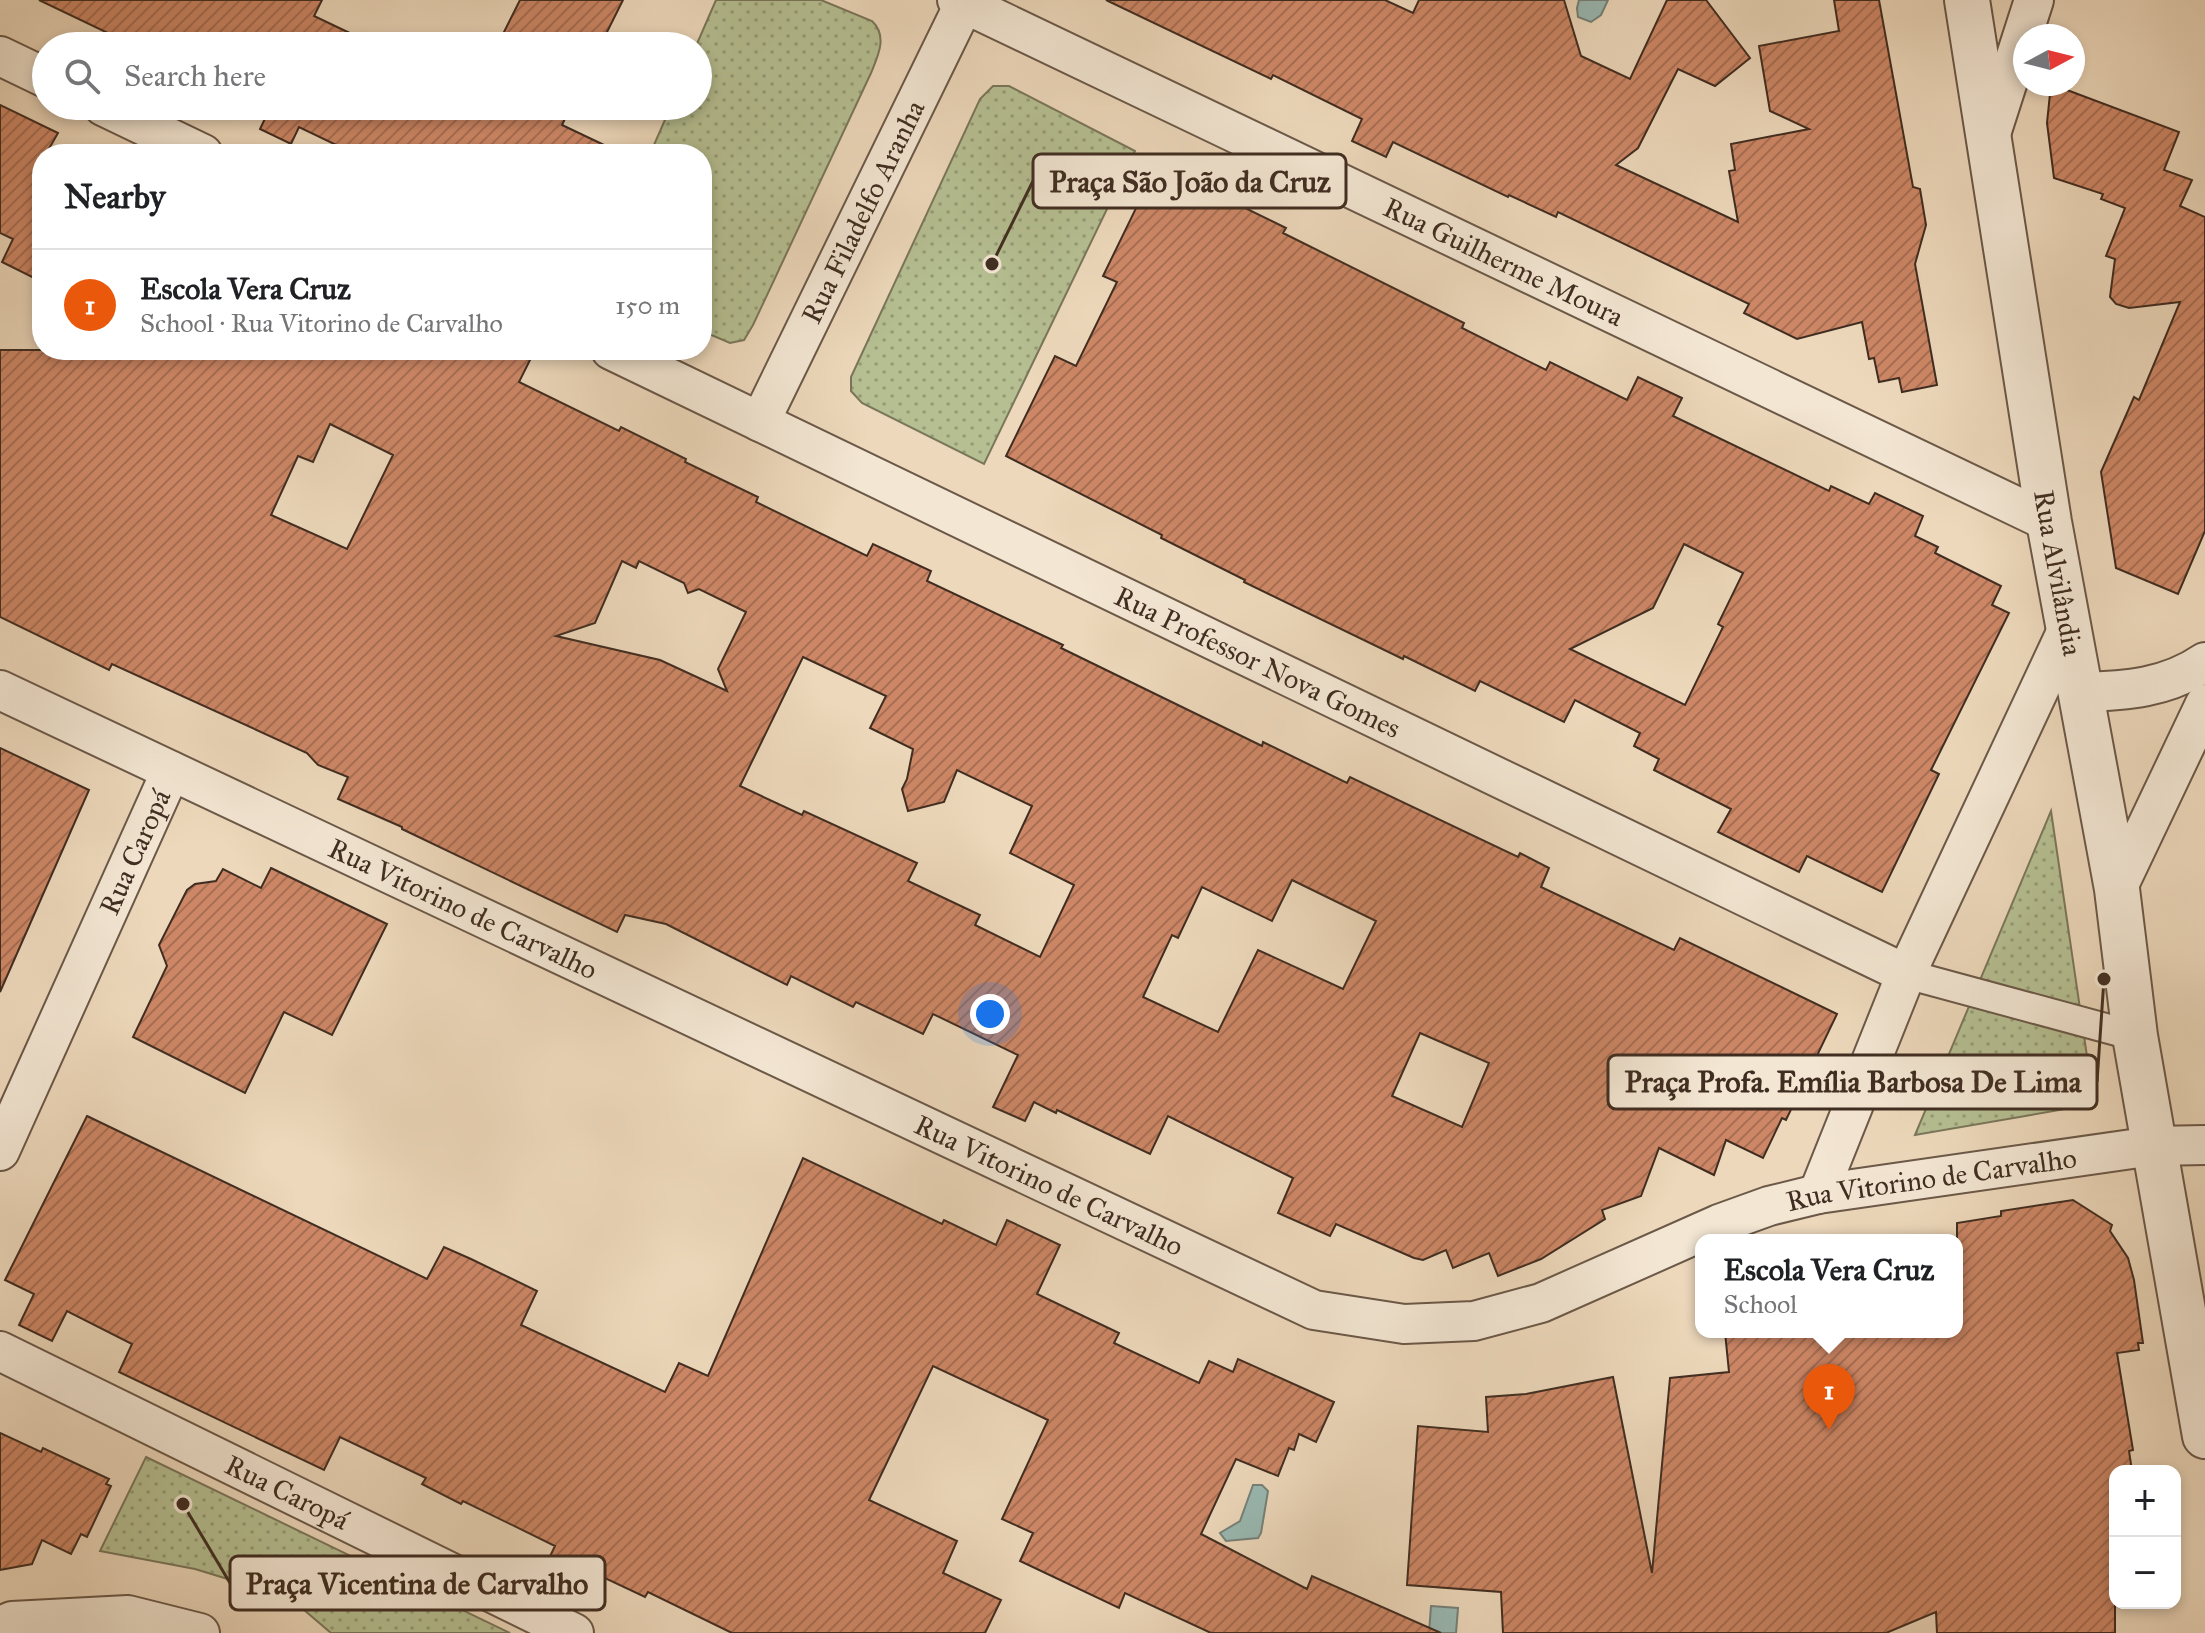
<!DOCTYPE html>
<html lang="en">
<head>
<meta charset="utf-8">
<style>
	:root { --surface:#fff; --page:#f6f6f6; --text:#202124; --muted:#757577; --line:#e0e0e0; --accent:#ea580c }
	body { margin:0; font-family:"IM FELL Great Primer",serif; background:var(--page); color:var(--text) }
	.controls { position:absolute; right:24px; bottom:24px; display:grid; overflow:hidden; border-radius:16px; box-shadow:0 4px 12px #0003 }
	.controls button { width:72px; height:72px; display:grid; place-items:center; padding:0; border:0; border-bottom:2px solid var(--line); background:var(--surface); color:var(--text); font:40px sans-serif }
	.compass { position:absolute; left:2013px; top:24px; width:72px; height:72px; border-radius:50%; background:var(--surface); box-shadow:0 4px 12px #0003; rotate:83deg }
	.you { position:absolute; left:990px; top:1014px; width:28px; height:28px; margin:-20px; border:6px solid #fff; border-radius:50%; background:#1a73e8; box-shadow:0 0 0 12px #1a73e833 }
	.badge { display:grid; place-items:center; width:52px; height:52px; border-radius:50%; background:var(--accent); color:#fff; font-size:26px; font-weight:700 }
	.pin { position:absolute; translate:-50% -66px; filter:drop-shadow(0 2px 4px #0008) }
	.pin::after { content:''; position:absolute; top:42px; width:28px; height:24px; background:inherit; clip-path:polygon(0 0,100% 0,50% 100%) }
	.popup { position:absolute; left:1695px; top:1234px; width:268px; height:104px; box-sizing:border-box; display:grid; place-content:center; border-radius:16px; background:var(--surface); filter:drop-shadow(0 2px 6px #0005); font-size:26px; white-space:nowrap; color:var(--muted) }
	.popup b { font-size:30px; color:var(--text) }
	.popup::after { content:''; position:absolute; left:50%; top:100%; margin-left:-16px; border:16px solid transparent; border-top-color:var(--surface) }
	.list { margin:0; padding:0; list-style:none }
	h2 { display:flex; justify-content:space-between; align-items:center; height:104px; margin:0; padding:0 32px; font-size:34px }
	h2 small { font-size:26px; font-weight:400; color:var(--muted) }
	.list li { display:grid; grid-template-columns:52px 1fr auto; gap:24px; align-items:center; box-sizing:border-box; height:112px; padding:0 32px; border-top:2px solid var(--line) }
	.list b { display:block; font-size:30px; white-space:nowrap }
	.list p { margin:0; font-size:26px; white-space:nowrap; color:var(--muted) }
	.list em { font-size:26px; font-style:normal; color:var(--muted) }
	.icon { flex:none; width:44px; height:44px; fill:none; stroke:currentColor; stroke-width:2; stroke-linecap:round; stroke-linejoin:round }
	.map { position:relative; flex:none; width:2205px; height:1633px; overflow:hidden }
	.search { position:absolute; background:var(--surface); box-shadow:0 4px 12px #0003; left:32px; top:32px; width:680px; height:88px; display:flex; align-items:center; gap:20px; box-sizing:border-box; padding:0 28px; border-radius:44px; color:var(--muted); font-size:30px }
	.panel { position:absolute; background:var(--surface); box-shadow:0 4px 12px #0003; left:32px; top:144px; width:680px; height:216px; border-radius:32px }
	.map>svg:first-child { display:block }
	.grass { fill:url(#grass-dots); stroke:#7a765a; stroke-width:2 }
	.water { fill:#99b9b3; stroke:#758179; stroke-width:2 }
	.building { fill:url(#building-hatch); stroke:#402d21; stroke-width:2; fill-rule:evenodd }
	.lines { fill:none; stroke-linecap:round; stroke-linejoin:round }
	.pedestrian-casing { stroke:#6b5848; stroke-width:32 }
	.minor-casing { stroke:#6b5848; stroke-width:42 }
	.tertiary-casing { stroke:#6b5848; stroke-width:48 }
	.pedestrian { stroke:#f3e6d3; stroke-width:28 }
	.minor { stroke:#f3e6d3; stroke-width:38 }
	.tertiary { stroke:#f3e6d3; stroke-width:44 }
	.labels { text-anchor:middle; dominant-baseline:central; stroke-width:6; stroke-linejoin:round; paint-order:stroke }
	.street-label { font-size:28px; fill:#402d21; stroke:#f3e6d3 }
	.leader { fill:none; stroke:#402d21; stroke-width:3 }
	.callout-dot { fill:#402d21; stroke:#f3e6d3; stroke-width:3 }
	.callout { fill:#f3e6d3; stroke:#402d21; stroke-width:3 }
	.callout-label { font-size:30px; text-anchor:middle; font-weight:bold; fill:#402d21 }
</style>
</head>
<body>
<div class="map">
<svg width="2205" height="1633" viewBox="0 0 2205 1633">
	<defs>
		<pattern id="grass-dots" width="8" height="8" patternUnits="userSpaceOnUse" patternTransform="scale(2)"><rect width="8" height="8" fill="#b5bf92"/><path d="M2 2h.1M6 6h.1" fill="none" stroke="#959c77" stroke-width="1.8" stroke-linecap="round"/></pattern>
		<pattern id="building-hatch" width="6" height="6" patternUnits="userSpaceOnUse" patternTransform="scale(2)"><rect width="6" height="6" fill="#cd8766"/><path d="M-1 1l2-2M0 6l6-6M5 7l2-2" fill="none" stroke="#a86f54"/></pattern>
	</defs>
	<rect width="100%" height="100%" fill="#edd8bb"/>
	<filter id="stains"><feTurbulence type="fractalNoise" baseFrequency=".0025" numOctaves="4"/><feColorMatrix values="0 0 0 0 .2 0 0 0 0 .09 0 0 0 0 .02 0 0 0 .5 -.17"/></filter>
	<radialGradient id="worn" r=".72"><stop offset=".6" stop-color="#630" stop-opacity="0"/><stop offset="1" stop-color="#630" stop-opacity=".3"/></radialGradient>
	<g class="grass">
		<path d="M 716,0 L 821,0 L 872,21 C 888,36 878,56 871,73 L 753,325 L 744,340 L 730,343 L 702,331 L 702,154 L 650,154 L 671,106 L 698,106 L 696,46 Z"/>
		<path d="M 993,86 L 1009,86 L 1135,151 L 984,464 L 862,403 L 851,391 L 851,377 L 980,99 Z"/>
		<path d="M 2051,811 L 2094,1104 L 1915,1135 Z"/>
		<path d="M 146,1457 L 510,1633 L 331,1633 L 290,1598 L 195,1569 L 100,1551 Z"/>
	</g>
	<g class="water">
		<path d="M 1579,0 L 1608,0 L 1601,15 L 1591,22 L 1578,17 L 1577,8 Z"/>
		<path d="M 1253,1485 L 1262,1485 L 1268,1491 L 1261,1533 L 1258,1538 L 1226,1541 L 1220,1533 L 1240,1521 Z"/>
		<path d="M 1431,1606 L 1458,1608 L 1456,1633 L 1429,1633 Z"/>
	</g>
	<g class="building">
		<path d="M 39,0 L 322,0 L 314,16 L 377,46 L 135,46 Z"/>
		<path d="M 520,0 L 623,0 L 600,46 L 497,46 Z"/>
		<path d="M 1106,0 L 1385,0 L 1413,13 L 1419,0 L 1564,0 L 1581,56 L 1630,79 L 1667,0 L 1706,0 L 1750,58 L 1715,86 L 1678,69 L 1638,148 L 1616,165 L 1738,222 L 1729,171 L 1735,170 L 1731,144 L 1809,129 L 1770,111 L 1759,46 L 1839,31 L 1834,0 L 1879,0 L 1913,187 L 1920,189 L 1926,225 L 1915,264 L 1937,385 L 1902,392 L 1899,378 L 1879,382 L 1874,358 L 1869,359 L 1862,322 L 1797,339 L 1744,313 L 1749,304 L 1558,212 L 1556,217 L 1509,195 L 1508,197 L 1393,142 L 1386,157 L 1352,141 L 1362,119 L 1273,75 L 1271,79 Z"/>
		<path d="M 2051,84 L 2179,132 L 2164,170 L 2192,180 L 2180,206 L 2205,217 L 2205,531 L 2178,594 L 2116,568 L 2101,472 L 2134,397 L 2139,400 L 2180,302 L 2129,308 L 2116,304 L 2110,297 L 2115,259 L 2106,256 L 2125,208 L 2101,199 L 2103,194 L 2054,178 L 2047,123 Z"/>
		<path d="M 0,105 L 58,133 L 46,154 L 42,154 L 42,282 L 2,262 L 13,239 L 0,233 Z"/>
		<path d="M 271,106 L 571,106 L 562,125 L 623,154 L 355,154 L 299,127 L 291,144 L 260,129 Z"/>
		<path d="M 1157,165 L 1286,228 L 1283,233 L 1464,323 L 1462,328 L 1546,370 L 1550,362 L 1627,400 L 1638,377 L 1682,398 L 1673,416 L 1829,491 L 1831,486 L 1869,504 L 1875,493 L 1923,516 L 1915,536 L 1938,547 L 1935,553 L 2001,586 L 1992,605 L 2009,613 L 1931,770 L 1939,774 L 1882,892 L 1807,856 L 1799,872 L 1718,832 L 1731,809 L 1654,770 L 1659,759 L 1634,746 L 1640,733 L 1575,700 L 1564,722 L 1480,681 L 1475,691 L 1404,656 L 1403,659 L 1244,582 L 1245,580 L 1161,538 L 1162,535 L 1006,456 L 1055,356 L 1076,366 L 1117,282 L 1103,276 ZM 1684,544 L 1743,573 L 1718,624 L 1723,627 L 1685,705 L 1570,649 L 1653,608 Z"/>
		<path d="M 0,350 L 509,350 L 530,360 L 519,382 L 619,431 L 621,427 L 686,459 L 685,462 L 758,497 L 756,502 L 867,556 L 873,544 L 931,571 L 927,581 L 1063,645 L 1061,648 L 1262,746 L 1263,742 L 1347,783 L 1350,777 L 1518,857 L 1520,853 L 1549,868 L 1541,887 L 1674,950 L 1680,938 L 1837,1014 L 1786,1120 L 1782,1118 L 1763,1158 L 1726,1140 L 1714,1175 L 1659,1148 L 1641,1196 L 1602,1210 L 1605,1219 L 1541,1259 L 1498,1276 L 1489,1253 L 1453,1268 L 1446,1250 L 1423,1260 L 1414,1258 L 1336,1224 L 1330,1236 L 1278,1213 L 1293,1178 L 1168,1116 L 1150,1154 L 1057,1110 L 1056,1113 L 1034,1102 L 1025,1121 L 993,1107 L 1018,1055 L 933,1014 L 923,1034 L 856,1002 L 853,1007 L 791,976 L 787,985 L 666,924 L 625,915 L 617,932 L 402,829 L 402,827 L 338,799 L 348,777 L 318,765 L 307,753 L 112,664 L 109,670 L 0,617 ZM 330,424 L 393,455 L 347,549 L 271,515 L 298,456 L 313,462 ZM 622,561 L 636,568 L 639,561 L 684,583 L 688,593 L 699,589 L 746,612 L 718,669 L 727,691 L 660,660 L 556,636 L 595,623 ZM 803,657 L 886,696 L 870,728 L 913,749 L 907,779 L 902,789 L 908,811 L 944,802 L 957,770 L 1032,806 L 1010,853 L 1074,885 L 1040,957 L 975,925 L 980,915 L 908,881 L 917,863 L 804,811 L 802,815 L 740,786 ZM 1292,880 L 1376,921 L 1343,989 L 1258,950 L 1218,1032 L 1143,997 L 1172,935 L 1178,938 L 1202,887 L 1272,921 ZM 1420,1033 L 1489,1063 L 1462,1127 L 1392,1096 Z"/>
		<path d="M 0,748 L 89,790 L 0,992 Z"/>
		<path d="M 271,868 L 387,924 L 332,1035 L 284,1012 L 245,1093 L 133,1037 L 167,966 L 159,945 L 187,890 L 195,884 L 216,881 L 223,869 L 261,888 Z"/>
		<path d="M 87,1116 L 427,1279 L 444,1247 L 471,1259 L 537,1291 L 521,1325 L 665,1392 L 679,1363 L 708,1376 L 803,1158 L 942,1224 L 944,1220 L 996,1245 L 1007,1220 L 1060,1245 L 1037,1294 L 1119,1333 L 1114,1343 L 1199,1383 L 1209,1361 L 1233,1372 L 1238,1359 L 1334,1402 L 1316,1442 L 1299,1434 L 1294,1450 L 1289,1448 L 1278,1476 L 1236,1459 L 1201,1534 L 1307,1589 L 1312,1576 L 1441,1633 L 1211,1633 L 1125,1593 L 1119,1608 L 1020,1561 L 1033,1533 L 1002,1519 L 1048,1420 L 933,1366 L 869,1500 L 957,1541 L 943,1573 L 1001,1600 L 985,1633 L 732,1633 L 648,1592 L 645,1597 L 605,1578 L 593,1603 L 540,1577 L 555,1546 L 463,1501 L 461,1504 L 422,1484 L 426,1478 L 340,1437 L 324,1470 L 119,1372 L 132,1344 L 67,1311 L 52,1341 L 19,1325 L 34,1294 L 5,1280 Z"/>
		<path d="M 2073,1200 L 2112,1225 L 2110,1231 L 2128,1258 L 2134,1280 L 2143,1343 L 2138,1343 L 2139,1350 L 2117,1353 L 2133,1450 L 2129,1451 L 2132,1471 L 2115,1471 L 2115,1633 L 1937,1633 L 1936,1612 L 1886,1633 L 1503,1633 L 1501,1592 L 1407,1585 L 1418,1426 L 1488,1432 L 1486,1397 L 1526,1394 L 1613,1377 L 1652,1573 L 1670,1378 L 1729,1372 L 1725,1332 L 1957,1332 L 1957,1223 L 2001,1216 L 2001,1211 Z"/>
		<path d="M 0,1433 L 41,1452 L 43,1448 L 109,1479 L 106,1484 L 111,1486 L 87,1537 L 81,1534 L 71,1554 L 42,1540 L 32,1564 L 0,1570 Z"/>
	</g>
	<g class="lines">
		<defs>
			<path id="pedestrian" d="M 1906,974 L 2135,1036"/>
			<g id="minor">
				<path id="s1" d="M 957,0 L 2049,522"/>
				<path d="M 0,56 L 46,78"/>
				<path d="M 103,106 L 203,154"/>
				<path d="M 1989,140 L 2034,0"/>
				<path id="s2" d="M 611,350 L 1906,974"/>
				<path id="s3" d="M 760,422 L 966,0"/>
				<path id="s4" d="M 0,690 L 1314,1310 L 1404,1324 L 1474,1321 L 1541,1303 L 1719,1224 L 1769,1206 L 1818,1194 L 2153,1146 L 2205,1145"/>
				<path d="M 2081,692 C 2126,691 2167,688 2205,662"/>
				<path d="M 2117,889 L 2205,704"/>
				<path id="s5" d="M 0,1151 L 171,771"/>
				<path d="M 1818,1194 L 1906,974 L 2069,626"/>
				<path id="s6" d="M 0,1351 L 574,1633"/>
				<path d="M 0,1626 L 12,1621 L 128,1615 L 200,1633"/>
			</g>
			<g id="tertiary">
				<path id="s7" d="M 1967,0 L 2049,522 L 2117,889 L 2135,1036 L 2205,1436"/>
			</g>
		</defs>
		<use href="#pedestrian" class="pedestrian-casing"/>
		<use href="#minor" class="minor-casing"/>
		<use href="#tertiary" class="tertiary-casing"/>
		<use href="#pedestrian" class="pedestrian"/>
		<use href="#minor" class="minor"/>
		<use href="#tertiary" class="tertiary"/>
	</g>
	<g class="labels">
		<g class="street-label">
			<text stroke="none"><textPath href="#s3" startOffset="234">Rua Filadelfo Aranha</textPath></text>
			<text stroke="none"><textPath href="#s1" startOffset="606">Rua Guilherme Moura</textPath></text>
			<text stroke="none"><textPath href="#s7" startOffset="580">Rua Alvilândia</textPath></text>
			<text stroke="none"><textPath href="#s2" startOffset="718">Rua Professor Nova Gomes</textPath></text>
			<text stroke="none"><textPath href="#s5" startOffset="328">Rua Caropá</textPath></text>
			<text stroke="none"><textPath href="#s4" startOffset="512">Rua Vitorino de Carvalho</textPath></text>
			<text stroke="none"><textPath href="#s4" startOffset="2096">Rua Vitorino de Carvalho</textPath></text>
			<text stroke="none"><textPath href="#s4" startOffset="1160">Rua Vitorino de Carvalho</textPath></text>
			<text stroke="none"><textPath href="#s6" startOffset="320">Rua Caropá</textPath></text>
		</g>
	</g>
	<path class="leader" d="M992 264L1033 181M2104 979L2097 1082M183 1504L230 1583"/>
	<g class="callout-dot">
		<circle cx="992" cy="264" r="8"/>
		<circle cx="2104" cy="979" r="8"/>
		<circle cx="183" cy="1504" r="8"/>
	</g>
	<g class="callout">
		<rect x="1033" y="154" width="313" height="54" rx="8"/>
		<rect x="1608" y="1055" width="489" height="54" rx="8"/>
		<rect x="230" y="1556" width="375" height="54" rx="8"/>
	</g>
	<g class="callout-label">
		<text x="1190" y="192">Praça São João da Cruz</text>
		<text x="1853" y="1092">Praça Profa. Emília Barbosa De Lima</text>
		<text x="417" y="1594">Praça Vicentina de Carvalho</text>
	</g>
	<rect width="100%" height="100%" filter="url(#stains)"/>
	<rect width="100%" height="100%" fill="url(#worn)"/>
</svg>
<div class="controls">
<button>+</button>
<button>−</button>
</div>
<svg class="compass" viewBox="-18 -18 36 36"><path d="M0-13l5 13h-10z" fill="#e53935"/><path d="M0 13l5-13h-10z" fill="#757577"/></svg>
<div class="you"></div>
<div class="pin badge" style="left:1829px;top:1430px">1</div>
<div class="popup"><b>Escola Vera Cruz</b>School</div>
<div class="search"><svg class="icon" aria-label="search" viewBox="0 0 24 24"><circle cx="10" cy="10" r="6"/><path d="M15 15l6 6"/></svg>Search here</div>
<section class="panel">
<h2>Nearby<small></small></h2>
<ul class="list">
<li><span class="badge">1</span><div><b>Escola Vera Cruz</b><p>School · Rua Vitorino de Carvalho</p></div><em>150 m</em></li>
</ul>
</section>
</div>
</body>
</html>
